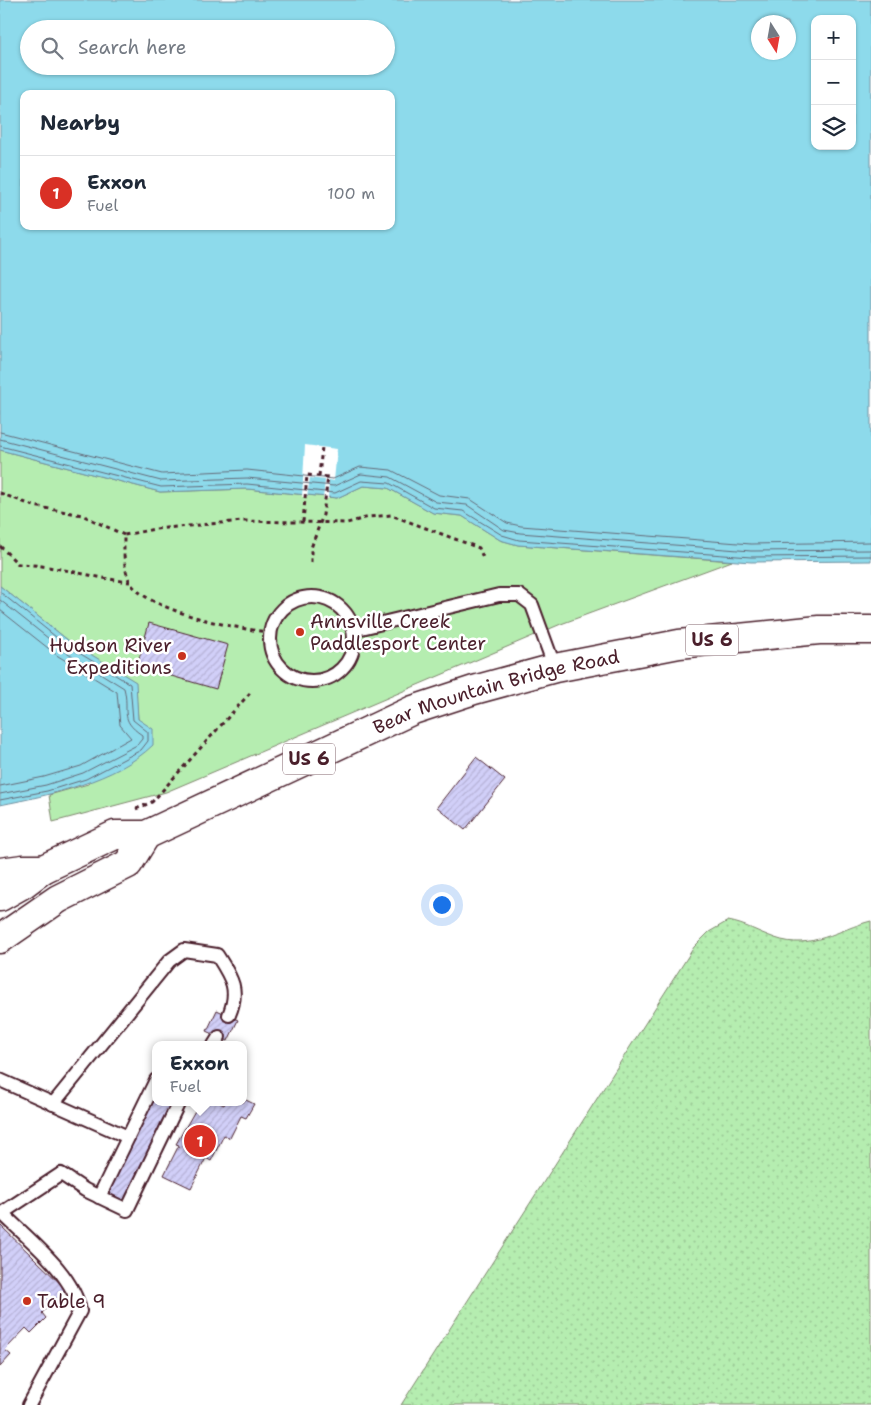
<!DOCTYPE html>
<html lang="en">
<head>
<meta charset="utf-8">
<style>
	:root { --surface:#fff; --page:#f2f2f3; --text:#1f2937; --muted:#747a83; --line:#e0e1e3; --accent:#d93025 }
	body { margin:0; font-family:"Shantell Sans",sans-serif; background:var(--page); color:var(--text) }
	.controls { position:absolute; right:15px; top:15px; display:grid; overflow:hidden; border-radius:10px; box-shadow:0 1px 4px #0004 }
	.controls button { width:45px; height:45px; display:grid; place-items:center; padding:0; border:0; border-bottom:1px solid var(--line); background:var(--surface); color:var(--text); font:25px sans-serif }
	.compass { position:absolute; left:751px; top:15px; width:45px; height:45px; border-radius:50%; background:var(--surface); box-shadow:0 1px 4px #0004; rotate:169deg }
	.you { position:absolute; left:441px; top:904px; width:18px; height:18px; margin:-12px; border:4px solid #fff; border-radius:50%; background:#1a73e8; box-shadow:0 0 0 8px #1a73e833 }
	.badge { display:grid; place-items:center; width:32px; height:32px; border-radius:50%; background:var(--accent); color:#fff; font-size:16px; font-weight:700 }
	.pin { position:absolute; translate:-50% -50%; border:2px solid #fff; box-shadow:0 1px 5px #0006 }
	.popup { position:absolute; left:152px; top:1041px; width:95px; height:65px; box-sizing:border-box; display:grid; place-content:center; border-radius:10px; background:var(--surface); filter:drop-shadow(0 1px 4px #0005); font-size:16px; white-space:nowrap; color:var(--muted) }
	.popup b { font-size:19px; color:var(--text) }
	.popup::after { content:''; position:absolute; left:50%; top:100%; margin-left:-10px; border:10px solid transparent; border-top-color:var(--surface) }
	.list { margin:0; padding:0; list-style:none }
	h2 { display:flex; justify-content:space-between; align-items:center; height:65px; margin:0; padding:0 20px; font-size:21px }
	h2 small { font-size:16px; font-weight:400; color:var(--muted) }
	.list li { display:grid; grid-template-columns:32px 1fr auto; gap:15px; align-items:center; box-sizing:border-box; height:75px; padding:0 20px; border-top:1px solid var(--line) }
	.list b { display:block; font-size:19px; white-space:nowrap }
	.list p { margin:0; font-size:16px; white-space:nowrap; color:var(--muted) }
	.list em { font-size:16px; font-style:normal; color:var(--muted) }
	.icon { flex:none; width:28px; height:28px; fill:none; stroke:currentColor; stroke-width:2; stroke-linecap:round; stroke-linejoin:round }
	.map { position:relative; flex:none; width:871px; height:1405px; overflow:hidden }
	.search { position:absolute; background:var(--surface); box-shadow:0 1px 4px #0004; left:20px; top:20px; width:375px; height:55px; display:flex; align-items:center; gap:12px; box-sizing:border-box; padding:0 18px; border-radius:28px; color:var(--muted); font-size:19px }
	.panel { position:absolute; background:var(--surface); box-shadow:0 1px 4px #0004; left:20px; top:90px; width:375px; height:140px; border-radius:10px }
	.map>svg:first-child { display:block }
	.grass { fill:url(#grass-dots); stroke:#80866e }
	.pitch { fill:#b5edb0; stroke:#80866e }
	.water { fill:#8ddaeb; stroke:#728f9e; fill-rule:evenodd }
	.pier { fill:#fff }
	.lines { fill:none; stroke-linecap:round; stroke-linejoin:round }
	.shore { stroke:#656a78; stroke-width:1 }
	.building { fill:url(#building-hatch); stroke:#4a1f2b }
	.lane-casing { stroke:#4a1f2b; stroke-width:16 }
	.highway-casing { stroke:#4a1f2b; stroke-width:31 }
	.path { stroke:#4a1f2b; stroke-width:3; stroke-dasharray:4 4; stroke-linecap:butt }
	.lane { stroke:#fff; stroke-width:12 }
	.highway { stroke:#fff; stroke-width:28 }
	.poi-dot { fill:#c8321e; stroke:#fff; stroke-width:2 }
	.labels { text-anchor:middle; dominant-baseline:central; stroke-width:5; stroke-linejoin:round; paint-order:stroke }
	.shield { fill:#fff; stroke:#80626b; stroke-width:1 }
	.shield-label { font-size:18px; font-weight:bold; fill:#4a1f2b }
	.poi-label { font-size:19px; fill:#4a1f2b; stroke:#fff; text-anchor:start }
	.street-label { font-size:19px; fill:#4a1f2b; stroke:#fff }
</style>
</head>
<body>
<div class="map">
<svg width="871" height="1405" viewBox="0 0 871 1405">
	<defs>
		<pattern id="grass-dots" width="8" height="8" patternUnits="userSpaceOnUse" patternTransform="scale(1.25)"><rect width="8" height="8" fill="#b5edb0"/><path d="M2 2h.1M6 6h.1" fill="none" stroke="#9dcb98" stroke-width="1.8" stroke-linecap="round"/></pattern>
		<pattern id="building-hatch" width="6" height="6" patternUnits="userSpaceOnUse" patternTransform="scale(1.25)"><rect width="6" height="6" fill="#d1cff8"/><path d="M-1 1l2-2M0 6l6-6M5 7l2-2" fill="none" stroke="#b5b1d5"/></pattern>
	</defs>
	<rect width="100%" height="100%" fill="#fff"/>
	<filter id="ink" filterUnits="userSpaceOnUse"><feTurbulence type="fractalNoise" baseFrequency=".02" numOctaves="2"/><feDisplacementMap in="SourceGraphic" scale="10" xChannelSelector="R" yChannelSelector="G"/><feConvolveMatrix kernelMatrix="1 2 1 2 8 2 1 2 1" color-interpolation-filters="sRGB"/></filter>
	<g filter="url(#ink)">
		<path class="grass" d="M 728,921 C 745,924 758,932 775,938 C 811,951 839,929 871,921 L 871,1405 L 401,1405 L 694,947 L 709,932 Z"/>
		<path class="pitch" d="M 0,450 L 160,492 L 247,489 L 337,498 L 363,486 L 388,488 L 433,513 L 462,516 L 500,540 L 518,545 L 732,561 L 561,624 L 166,792 L 53,822 L 49,795 L 88,784 L 138,719 L 135,682 L 69,641 L 0,586 Z"/>
		<g class="water">
			<path d="M 0,0 L 871,0 L 871,561 L 751,562 L 518,545 L 500,540 L 462,516 L 433,513 L 388,488 L 363,486 L 337,498 L 247,489 L 160,492 L 0,450 ZM 815,19 L 852,19 L 852,146 L 815,146 ZM 758,22 L 788,22 L 788,52 L 758,52 ZM 29,29 L 386,29 L 386,66 L 29,66 ZM 24,94 L 391,94 L 391,226 L 24,226 Z"/>
			<path d="M 0,586 L 69,641 L 136,682 L 138,719 L 153,729 L 153,745 C 116,781 50,795 0,805 Z"/>
		</g>
		<path class="pier" d="M 305,445 L 337,449 L 334,481 L 329,480 L 328,499 L 323,499 L 325,480 L 310,478 L 307,497 L 302,497 Z"/>
		<g class="lines">
			<g class="shore">
				<path d="M 0,432 L 162,474 L 247,470 L 333,479 L 360,467 L 391,470 L 439,495 L 470,499 L 507,523 L 521,526 L 751,544 L 871,542"/>
				<path d="M 0,439 L 161,481 L 247,478 L 334,486 L 361,474 L 390,477 L 436,502 L 467,505 L 504,530 L 520,533 L 751,551 L 871,550"/>
				<path d="M 0,446 L 161,487 L 247,484 L 335,493 L 361,481 L 389,483 L 434,508 L 463,511 L 502,535 L 519,540 L 751,557 L 871,556"/>
				<path d="M 0,592 L 66,645 L 130,684 L 133,720 L 148,732 L 148,741 L 141,750 L 86,779 L 47,791 L 0,800"/>
				<path d="M 0,600 L 63,650 L 124,688 C 130,711 118,719 142,735 L 142,739 L 137,745 L 83,773 L 46,785 L 0,794"/>
				<path d="M 0,610 L 58,656 L 117,692 L 120,725 L 131,738 L 81,766 L 44,777 L 0,786"/>
			</g>
		</g>
		<g class="building">
			<path d="M 149,623 L 228,645 L 216,689 L 137,666 Z"/>
			<path d="M 476,757 L 505,780 L 465,830 L 437,807 Z"/>
			<path d="M 217,1010 L 238,1020 L 228,1041 L 207,1031 Z"/>
			<path d="M 156,1088 L 156,1102 L 175,1102 L 126,1203 L 105,1194 Z"/>
			<path d="M 244,1099 L 254,1104 L 246,1118 L 241,1116 L 230,1138 L 224,1135 L 211,1161 L 206,1158 L 191,1188 L 164,1175 L 179,1145 L 176,1144 L 200,1102 L 218,1102 L 224,1105 L 225,1102 L 244,1102 Z"/>
			<path d="M 0,1225 L 66,1289 L 42,1313 L 46,1318 L 31,1333 L 26,1328 L 5,1350 L 11,1355 L 0,1367 Z"/>
		</g>
		<g class="lines">
			<defs>
				<g id="lane">
					<circle cx="312" cy="639" r="42"/>
					<path d="M 353,630 L 499,595 L 519,595 L 532,605 L 555,668"/>
					<path d="M 214,1045 L 219,1037"/>
					<path d="M 0,1080 L 128,1137"/>
					<path d="M 53,1104 L 169,961 L 184,950 L 217,955 C 231,977 240,989 229,1015"/>
					<path d="M 99,1197 L 156,1080"/>
					<path d="M 29,1405 L 80,1311 C 73,1273 29,1240 2,1213 L 61,1174 L 85,1190 L 127,1210 L 179,1102"/>
				</g>
				<g id="highway">
					<path d="M 0,872 L 23,869 L 43,869"/>
					<path id="s1" d="M 0,897 L 23,884 L 43,869 L 115,835 L 146,835 L 413,710 L 474,690 L 555,668 L 679,644 L 819,630 L 871,630"/>
					<path d="M 0,939 L 58,899 L 128,864 L 146,835"/>
				</g>
			</defs>
			<use href="#lane" class="lane-casing"/>
			<use href="#highway" class="highway-casing"/>
			<g class="path">
				<path d="M 319,476 L 322,447"/>
				<path d="M 0,493 L 34,506 L 82,515 L 124,535"/>
				<path d="M 303,522 L 307,475 L 328,477 L 323,515 L 311,548 L 311,564"/>
				<path d="M 0,546 L 18,564 C 56,565 92,578 130,582"/>
				<path d="M 270,632 C 240,630 142,610 129,580 C 123,566 124,550 124,535 L 155,529 L 243,521 L 347,523 L 369,517 L 391,515 L 479,548 L 484,560"/>
				<path d="M 136,809 L 152,802 L 250,693"/>
			</g>
			<use href="#lane" class="lane"/>
			<use href="#highway" class="highway"/>
		</g>
	</g>
	<g class="poi-dot">
		<circle cx="300" cy="632" r="5"/>
		<circle cx="182" cy="656" r="5"/>
		<circle cx="27" cy="1301" r="5"/>
	</g>
	<g class="labels">
		<g class="shield">
			<rect x="686" y="624.5" width="52" height="31" rx="4"/>
			<rect x="283" y="743.5" width="52" height="31" rx="4"/>
		</g>
		<g class="shield-label">
			<text x="712" y="640">US 6</text>
			<text x="309" y="759">US 6</text>
		</g>
		<g class="poi-label">
			<text x="310" y="621">Annsville Creek<tspan x="310" dy="22">Paddlesport Center</tspan></text>
			<text x="172" y="645" text-anchor="end">Hudson River<tspan x="172" dy="22">Expeditions</tspan></text>
			<text x="37" y="1301">Table 9</text>
		</g>
		<g class="street-label">
			<text stroke="none"><textPath href="#s1" startOffset="542">Bear Mountain Bridge Road</textPath></text>
		</g>
	</g>
</svg>
<div class="controls">
<button>+</button>
<button>−</button>
<button><svg class="icon" aria-label="layers" viewBox="0 0 24 24"><path d="M12 4l9 5-9 5-9-5zM3 14l9 5 9-5"/></svg></button>
</div>
<svg class="compass" viewBox="-18 -18 36 36"><path d="M0-13l5 13h-10z" fill="#e53935"/><path d="M0 13l5-13h-10z" fill="#747a83"/></svg>
<div class="you"></div>
<div class="pin badge" style="left:200px;top:1141px">1</div>
<div class="popup"><b>Exxon</b>Fuel</div>
<div class="search"><svg class="icon" aria-label="search" viewBox="0 0 24 24"><circle cx="10" cy="10" r="6"/><path d="M15 15l6 6"/></svg>Search here</div>
<section class="panel">
<h2>Nearby<small></small></h2>
<ul class="list">
<li><span class="badge">1</span><div><b>Exxon</b><p>Fuel</p></div><em>100 m</em></li>
</ul>
</section>
</div>
</body>
</html>
